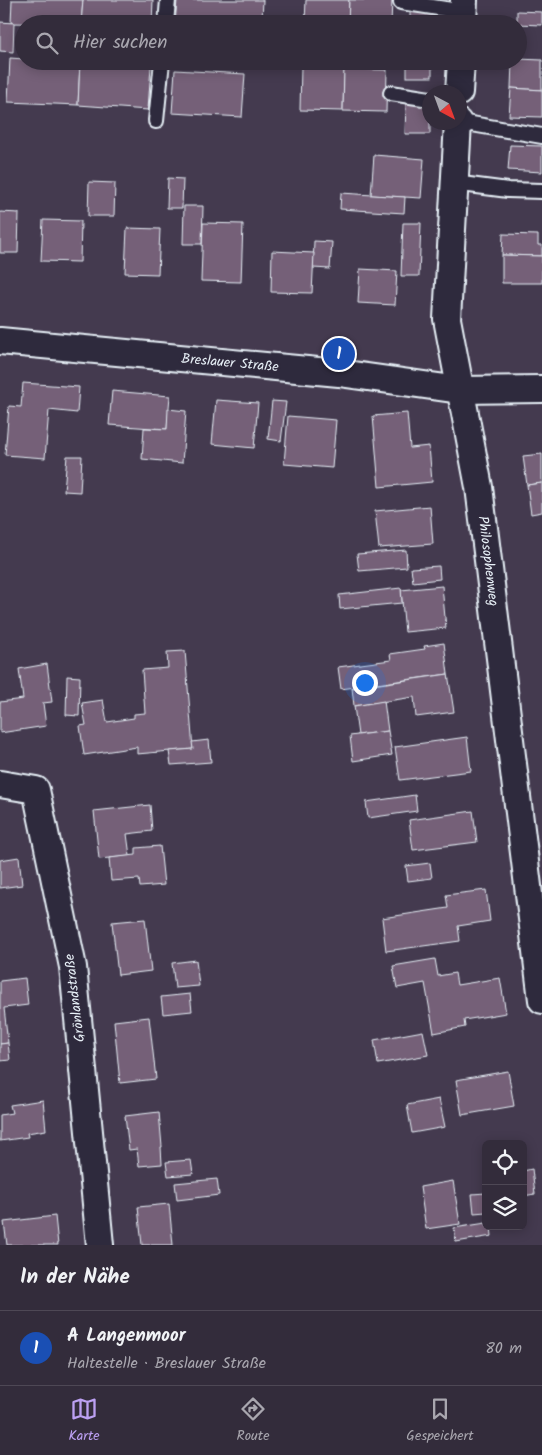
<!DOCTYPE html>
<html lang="de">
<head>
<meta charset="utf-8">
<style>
	:root { --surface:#332c3b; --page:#3b3442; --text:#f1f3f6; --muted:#a9a7af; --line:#4e4855; --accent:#bca0f2 }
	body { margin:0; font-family:Kalam,sans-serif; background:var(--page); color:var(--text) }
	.controls { position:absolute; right:15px; bottom:15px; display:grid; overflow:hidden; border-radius:8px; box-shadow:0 2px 12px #0003 }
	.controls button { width:45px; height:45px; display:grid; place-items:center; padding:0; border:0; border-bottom:1px solid var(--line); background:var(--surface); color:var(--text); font:25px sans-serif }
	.compass { position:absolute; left:422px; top:85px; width:45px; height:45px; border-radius:50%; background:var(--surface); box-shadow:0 2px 12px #0003; rotate:139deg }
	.you { position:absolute; left:364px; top:682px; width:18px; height:18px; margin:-12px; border:4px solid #fff; border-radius:50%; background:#1a73e8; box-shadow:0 0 0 8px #1a73e833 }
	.badge { display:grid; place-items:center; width:32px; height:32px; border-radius:50%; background:var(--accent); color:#fff; font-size:16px; font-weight:700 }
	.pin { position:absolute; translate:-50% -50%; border:2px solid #fff; box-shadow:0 1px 5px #0006 }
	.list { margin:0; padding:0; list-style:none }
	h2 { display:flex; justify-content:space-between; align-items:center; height:65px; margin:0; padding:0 20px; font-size:21px }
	h2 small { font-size:16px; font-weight:400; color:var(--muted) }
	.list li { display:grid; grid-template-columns:32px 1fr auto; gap:15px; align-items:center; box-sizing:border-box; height:75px; padding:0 20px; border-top:1px solid var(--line) }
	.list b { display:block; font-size:19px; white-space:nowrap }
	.list p { margin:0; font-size:16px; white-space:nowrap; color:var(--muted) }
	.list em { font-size:16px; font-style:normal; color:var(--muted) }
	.icon { flex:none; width:28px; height:28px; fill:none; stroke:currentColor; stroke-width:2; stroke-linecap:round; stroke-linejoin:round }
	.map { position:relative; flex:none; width:542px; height:1245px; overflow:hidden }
	.search { position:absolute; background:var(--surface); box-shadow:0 2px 12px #0003; left:15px; right:15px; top:15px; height:55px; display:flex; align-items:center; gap:12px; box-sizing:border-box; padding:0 18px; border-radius:28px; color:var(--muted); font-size:19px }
	.sheet { height:140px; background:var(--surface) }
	nav { display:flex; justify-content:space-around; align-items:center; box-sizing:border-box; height:70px; border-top:1px solid var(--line); background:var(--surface); font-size:14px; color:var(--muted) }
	nav a { display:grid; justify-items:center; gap:2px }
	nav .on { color:var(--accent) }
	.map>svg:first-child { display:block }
	.building { fill:#756078; stroke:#e8f1f8 }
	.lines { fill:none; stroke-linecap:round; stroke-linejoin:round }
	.lane-casing { stroke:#e8f1f8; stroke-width:18 }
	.street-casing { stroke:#e8f1f8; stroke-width:30 }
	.lane { stroke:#2f2a3d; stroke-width:14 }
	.street { stroke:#2f2a3d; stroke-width:26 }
	.labels { text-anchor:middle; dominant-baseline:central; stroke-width:5; stroke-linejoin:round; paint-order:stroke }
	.street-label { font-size:14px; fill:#e8f1f8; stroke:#2f2a3d }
</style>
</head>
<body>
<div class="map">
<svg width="542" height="1245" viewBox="0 0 542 1245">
	<rect width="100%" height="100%" fill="#443a4f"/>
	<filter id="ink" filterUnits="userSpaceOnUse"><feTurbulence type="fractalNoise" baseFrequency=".02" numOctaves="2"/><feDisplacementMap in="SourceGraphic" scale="10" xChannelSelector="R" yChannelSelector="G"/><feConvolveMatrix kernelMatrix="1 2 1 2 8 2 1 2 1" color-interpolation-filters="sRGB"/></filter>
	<g filter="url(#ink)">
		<g class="building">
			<path d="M 12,0 L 83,0 L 81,24 L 11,23 Z"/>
			<path d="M 83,0 L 153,0 L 152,24 L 81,24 Z"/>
			<path d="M 177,0 L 263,0 L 262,20 L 247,19 L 246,24 L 175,24 Z"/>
			<path d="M 306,0 L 349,0 L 348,24 L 305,23 Z"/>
			<path d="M 349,0 L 392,0 L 391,24 L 348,24 Z"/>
			<path d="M 517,11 L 542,12 L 542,25 L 517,24 Z"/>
			<rect x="410" y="12" width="24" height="12"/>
			<path d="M 0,22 L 14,23 L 13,52 L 0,51 Z"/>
			<path d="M 10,58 L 24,59 L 24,61 L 80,62 L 78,105 L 8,102 Z"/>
			<path d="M 518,59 L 542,60 L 542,90 L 511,88 L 512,61 L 518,61 Z"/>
			<rect x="407" y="61" width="25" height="16"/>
			<path d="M 80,62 L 151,66 L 148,110 L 78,105 Z"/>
			<path d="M 301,67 L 344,69 L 343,111 L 300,110 Z"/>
			<path d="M 344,69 L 387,70 L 386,112 L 343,111 Z"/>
			<path d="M 175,70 L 245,74 L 242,117 L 172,113 Z"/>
			<path d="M 511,88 L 542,90 L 542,117 L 509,116 Z"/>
			<path d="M 406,103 L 430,104 L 430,134 L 405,134 Z"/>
			<path d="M 510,145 L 542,146 L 542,172 L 508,170 Z"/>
			<path d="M 374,155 L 424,159 L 421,198 L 371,195 Z"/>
			<path d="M 168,178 L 183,179 L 182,208 L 167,208 Z"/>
			<path d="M 89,182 L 115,183 L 114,216 L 88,216 Z"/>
			<path d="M 341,193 L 405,197 L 404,213 L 340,209 Z"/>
			<path d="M 184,206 L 203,206 L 202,244 L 183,244 Z"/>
			<path d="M 0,212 L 19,213 L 18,253 L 0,253 Z"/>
			<path d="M 43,220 L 81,221 L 80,262 L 41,261 Z"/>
			<path d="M 203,223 L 243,224 L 241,282 L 201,281 Z"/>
			<path d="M 403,223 L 421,223 L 419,276 L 401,276 Z"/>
			<path d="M 127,228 L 160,229 L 158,274 L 125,273 Z"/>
			<path d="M 503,234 L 538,235 L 538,245 L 542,245 L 542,256 L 502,255 Z"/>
			<path d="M 314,241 L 332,242 L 330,269 L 313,268 Z"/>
			<path d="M 272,251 L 314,253 L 312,293 L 271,292 Z"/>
			<path d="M 502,255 L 542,256 L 542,283 L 502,283 Z"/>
			<path d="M 360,269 L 397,271 L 395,305 L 358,303 Z"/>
			<path d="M 23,383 L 79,387 L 77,413 L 49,410 L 45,458 L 5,455 L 9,406 L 21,407 Z"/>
			<path d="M 112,391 L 170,396 L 167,429 L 109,425 Z"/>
			<path d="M 216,400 L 258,403 L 254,448 L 212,444 Z"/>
			<path d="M 272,401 L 286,402 L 281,441 L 268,439 Z"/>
			<path d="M 168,409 L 186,411 L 182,463 L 142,459 L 144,428 L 167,429 Z"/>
			<path d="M 407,413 L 410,448 L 429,446 L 432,482 L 379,487 L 373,416 Z"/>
			<path d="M 288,416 L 336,420 L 332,468 L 284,464 Z"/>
			<path d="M 542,454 L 542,483 L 527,485 L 523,456 Z"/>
			<path d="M 67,456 L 82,456 L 80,492 L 64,491 Z"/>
			<path d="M 542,483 L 542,512 L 531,514 L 527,485 Z"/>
			<path d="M 430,506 L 433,544 L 379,548 L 375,511 Z"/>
			<path d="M 406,550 L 407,567 L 359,571 L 357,554 Z"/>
			<path d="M 439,566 L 440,579 L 413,582 L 411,568 Z"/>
			<path d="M 442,586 L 446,628 L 405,632 L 401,590 Z"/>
			<path d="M 401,588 L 402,603 L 340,609 L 339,595 Z"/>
			<path d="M 444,643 L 448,674 L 341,689 L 338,667 L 391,660 L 390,654 L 425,649 L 424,646 Z"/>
			<path d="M 185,651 L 193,749 L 137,754 L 137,747 L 84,755 L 80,726 L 86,725 L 82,703 L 103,700 L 107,722 L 134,718 L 134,714 L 145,713 L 142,670 L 168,668 L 167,652 Z"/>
			<path d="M 47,664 L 52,702 L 43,703 L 46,726 L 0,733 L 0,702 L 23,699 L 19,669 Z"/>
			<path d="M 448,674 L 454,712 L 416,717 L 414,697 L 354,706 L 352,688 Z"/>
			<path d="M 67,676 L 80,677 L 79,716 L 66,715 Z"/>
			<path d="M 384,701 L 388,731 L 358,735 L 354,706 Z"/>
			<path d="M 388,731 L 392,755 L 353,761 L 350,736 Z"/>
			<path d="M 467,737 L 471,771 L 400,780 L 395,747 Z"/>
			<path d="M 209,740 L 211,762 L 171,765 L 169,751 L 193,749 L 192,742 Z"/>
			<path d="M 415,795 L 417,811 L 368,818 L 366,802 Z"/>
			<path d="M 150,805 L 152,831 L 127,834 L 130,856 L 99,859 L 94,811 Z"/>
			<path d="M 473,811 L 477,842 L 413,850 L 409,820 Z"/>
			<path d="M 160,846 L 164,885 L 140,887 L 139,879 L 111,881 L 109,858 L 136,855 L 136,848 Z"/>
			<path d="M 19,857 L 22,885 L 0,888 L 0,860 Z"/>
			<path d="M 430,863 L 432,878 L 408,881 L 406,866 Z"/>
			<path d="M 486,890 L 490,921 L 458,926 L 460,941 L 386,951 L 382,918 L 448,908 L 446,895 Z"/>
			<path d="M 145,919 L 151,971 L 118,975 L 112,922 Z"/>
			<path d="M 435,959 L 438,976 L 455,973 L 457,985 L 500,978 L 506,1013 L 464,1020 L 465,1027 L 434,1033 L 425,983 L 397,988 L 393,966 Z"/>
			<path d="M 196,960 L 199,986 L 175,988 L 172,963 Z"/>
			<path d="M 25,978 L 28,1005 L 4,1008 L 8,1043 L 0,1044 L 0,981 Z"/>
			<path d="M 190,994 L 192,1011 L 163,1014 L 161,997 Z"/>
			<path d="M 149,1017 L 156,1079 L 120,1083 L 114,1021 Z"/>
			<path d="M 423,1031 L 428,1055 L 378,1064 L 374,1040 Z"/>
			<path d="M 8,1043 L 10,1060 L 0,1061 L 0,1044 Z"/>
			<path d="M 508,1071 L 514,1106 L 462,1115 L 456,1080 Z"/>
			<path d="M 439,1099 L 445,1127 L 412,1133 L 407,1105 Z"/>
			<path d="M 43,1100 L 46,1130 L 27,1133 L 28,1137 L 0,1141 L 0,1115 L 12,1113 L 10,1105 Z"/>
			<path d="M 159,1112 L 162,1147 L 161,1147 L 162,1164 L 139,1166 L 137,1149 L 129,1150 L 125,1116 Z"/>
			<path d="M 191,1160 L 193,1174 L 168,1176 L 166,1162 Z"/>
			<path d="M 532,1169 L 535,1194 L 523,1196 L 523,1171 Z"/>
			<path d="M 217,1179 L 219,1195 L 177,1200 L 175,1183 Z"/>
			<path d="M 453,1181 L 460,1224 L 426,1229 L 420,1187 Z"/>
			<path d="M 486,1193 L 486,1212 L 474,1213 L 472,1194 Z"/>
			<path d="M 169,1204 L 173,1245 L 142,1245 L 138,1207 Z"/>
			<path d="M 55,1216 L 58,1245 L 7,1245 L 4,1222 Z"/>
			<path d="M 486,1223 L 486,1226 L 491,1226 L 492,1236 L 456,1242 L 454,1228 Z"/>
		</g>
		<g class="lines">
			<defs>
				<g id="lane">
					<path d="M 401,2 L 464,12"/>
					<path d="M 166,24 L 168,0"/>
					<path d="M 391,93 L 430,99"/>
					<path d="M 156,121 L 162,61"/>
					<path d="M 460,122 L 542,136"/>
					<path d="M 454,183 L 508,190 L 542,191"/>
				</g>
				<g id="street">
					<path d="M 463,24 L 464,0"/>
					<path d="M 459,92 L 461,61"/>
					<path d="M 458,122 L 447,319 L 479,487 L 542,1000"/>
					<path d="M 0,341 L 339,373 L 460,390 L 542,389"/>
					<path d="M 0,784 L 36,790 L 73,967 L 100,1245"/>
				</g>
			</defs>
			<use href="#lane" class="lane-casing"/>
			<use href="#street" class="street-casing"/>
			<use href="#lane" class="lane"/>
			<use href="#street" class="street"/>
		</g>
	</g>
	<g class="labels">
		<g class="street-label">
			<text transform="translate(230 363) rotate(5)">Breslauer Straße</text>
			<text transform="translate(488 561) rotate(83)">Philosophenweg</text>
			<text transform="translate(75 998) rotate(-97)">Grönlandstraße</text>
		</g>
	</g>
</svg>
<div class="controls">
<button><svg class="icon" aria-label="locate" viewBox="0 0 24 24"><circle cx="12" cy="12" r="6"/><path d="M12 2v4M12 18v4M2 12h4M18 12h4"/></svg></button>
<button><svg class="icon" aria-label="layers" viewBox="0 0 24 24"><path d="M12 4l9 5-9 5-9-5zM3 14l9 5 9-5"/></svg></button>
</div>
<svg class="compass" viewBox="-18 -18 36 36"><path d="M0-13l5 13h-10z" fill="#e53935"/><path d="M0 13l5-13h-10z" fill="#a9a7af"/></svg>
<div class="you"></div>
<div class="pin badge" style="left:339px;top:354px;background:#1a4fb4">1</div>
<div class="search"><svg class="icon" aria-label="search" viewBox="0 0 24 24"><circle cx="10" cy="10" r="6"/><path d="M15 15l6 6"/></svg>Hier suchen</div>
</div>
<section class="sheet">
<h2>In der Nähe<small></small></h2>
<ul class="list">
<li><span class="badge" style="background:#1a4fb4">1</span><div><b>A Langenmoor</b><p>Haltestelle · Breslauer Straße</p></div><em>80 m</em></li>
</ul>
</section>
<nav>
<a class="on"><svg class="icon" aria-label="map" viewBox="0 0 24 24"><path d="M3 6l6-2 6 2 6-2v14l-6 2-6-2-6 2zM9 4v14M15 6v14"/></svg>Karte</a>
<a><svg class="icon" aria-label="directions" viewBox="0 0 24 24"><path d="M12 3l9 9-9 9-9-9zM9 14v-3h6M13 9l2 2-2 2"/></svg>Route</a>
<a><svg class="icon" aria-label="saved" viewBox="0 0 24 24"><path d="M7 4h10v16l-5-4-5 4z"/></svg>Gespeichert</a>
</nav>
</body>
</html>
